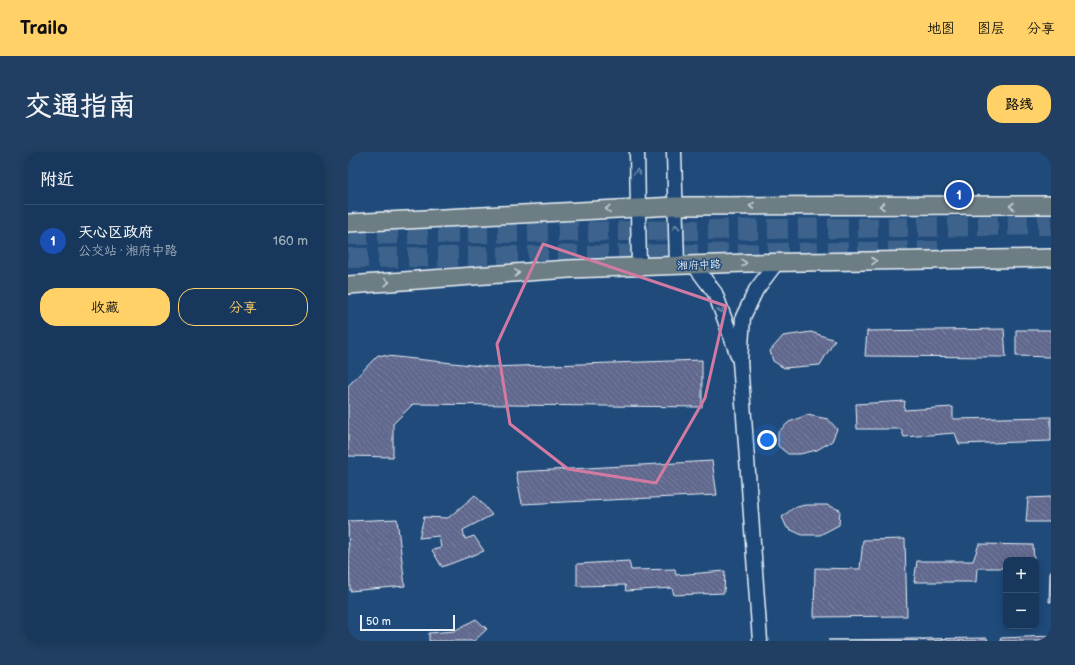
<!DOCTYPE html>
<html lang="zh">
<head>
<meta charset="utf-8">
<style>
	:root { --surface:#17385c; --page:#203f62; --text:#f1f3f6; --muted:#9eacbb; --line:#365272; --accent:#ffd166 }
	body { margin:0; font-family:"Balsamiq Sans","LXGW WenKai TC",sans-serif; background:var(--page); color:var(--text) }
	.controls { position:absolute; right:12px; bottom:12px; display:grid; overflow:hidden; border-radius:8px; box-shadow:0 2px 10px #0003 }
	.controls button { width:36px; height:36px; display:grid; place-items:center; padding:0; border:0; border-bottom:1px solid var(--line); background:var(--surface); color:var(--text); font:20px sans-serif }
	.scale { position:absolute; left:12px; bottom:10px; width:95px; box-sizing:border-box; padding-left:4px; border:2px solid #e8f1f8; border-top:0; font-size:11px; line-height:14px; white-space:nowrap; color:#e8f1f8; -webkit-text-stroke:3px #1f4a7a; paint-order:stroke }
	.you { position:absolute; left:419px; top:288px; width:14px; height:14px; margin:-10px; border:3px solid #fff; border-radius:50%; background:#1a73e8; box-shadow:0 0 0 6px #1a73e833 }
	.badge { display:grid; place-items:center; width:26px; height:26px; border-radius:50%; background:var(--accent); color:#fff; font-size:13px; font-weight:700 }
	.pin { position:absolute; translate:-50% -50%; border:2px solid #fff; box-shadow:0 1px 4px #0006 }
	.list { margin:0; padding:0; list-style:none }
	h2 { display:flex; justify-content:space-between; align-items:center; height:52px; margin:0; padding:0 16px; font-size:17px }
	h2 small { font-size:13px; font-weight:400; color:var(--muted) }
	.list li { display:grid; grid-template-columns:26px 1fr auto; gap:12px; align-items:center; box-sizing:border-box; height:72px; padding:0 16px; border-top:1px solid var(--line) }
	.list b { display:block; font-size:15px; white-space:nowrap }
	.list p { margin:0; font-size:13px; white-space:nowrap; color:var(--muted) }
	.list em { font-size:13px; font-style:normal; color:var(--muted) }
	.actions { display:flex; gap:8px; padding:12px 16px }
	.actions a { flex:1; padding:9px 0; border:1px solid var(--accent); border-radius:16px; text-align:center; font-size:14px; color:var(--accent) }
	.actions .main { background:var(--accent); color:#111 }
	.map { position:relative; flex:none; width:703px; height:489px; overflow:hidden; border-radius:16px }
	header { display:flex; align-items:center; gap:24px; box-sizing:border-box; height:56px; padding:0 20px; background:var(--accent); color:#111 }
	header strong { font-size:19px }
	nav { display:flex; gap:22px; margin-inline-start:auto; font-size:14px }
	.intro { display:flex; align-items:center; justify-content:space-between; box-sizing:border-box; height:96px; padding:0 24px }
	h1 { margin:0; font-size:28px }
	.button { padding:10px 18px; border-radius:16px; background:var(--accent); color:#111; font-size:14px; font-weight:700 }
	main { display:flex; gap:24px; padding:0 24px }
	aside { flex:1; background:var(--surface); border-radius:16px; box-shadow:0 2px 10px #0003 }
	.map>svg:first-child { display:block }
	.building { fill:url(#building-back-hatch); stroke:#e8f1f8 }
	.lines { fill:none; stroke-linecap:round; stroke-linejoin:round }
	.highway-tunnel { stroke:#3d638d; stroke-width:20; stroke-dasharray:20 10; stroke-linecap:butt }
	.minor-casing { stroke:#e8f1f8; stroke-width:17 }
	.major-casing { stroke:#e8f1f8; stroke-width:20 }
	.minor { stroke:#1f4a7a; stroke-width:14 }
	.major { stroke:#6d7d84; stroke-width:17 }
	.oneway { stroke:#6f8dac }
	.oneway2 { stroke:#c3ced5 }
	.marked { fill:none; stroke:#d37aa2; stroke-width:3; stroke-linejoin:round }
	.labels { text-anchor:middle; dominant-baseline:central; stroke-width:3; stroke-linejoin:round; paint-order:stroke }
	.street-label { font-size:11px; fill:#e8f1f8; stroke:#1f4a7a }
</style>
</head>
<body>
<header>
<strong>Trailo</strong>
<nav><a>地图</a><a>图层</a><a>分享</a></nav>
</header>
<div class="intro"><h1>交通指南</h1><a class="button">路线</a></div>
<main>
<aside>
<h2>附近<small></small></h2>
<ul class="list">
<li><span class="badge" style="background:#1a4fb4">1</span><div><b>天心区政府</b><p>公交站 · 湘府中路</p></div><em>160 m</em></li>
</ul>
<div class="actions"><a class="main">收藏</a><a>分享</a></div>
</aside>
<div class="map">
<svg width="703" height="489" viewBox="0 0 703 489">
	<defs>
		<pattern id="building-back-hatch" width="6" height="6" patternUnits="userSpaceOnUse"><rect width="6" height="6" fill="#60688d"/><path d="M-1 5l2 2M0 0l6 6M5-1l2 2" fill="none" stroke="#777e9e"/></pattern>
	</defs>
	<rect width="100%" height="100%" fill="#1f4a7a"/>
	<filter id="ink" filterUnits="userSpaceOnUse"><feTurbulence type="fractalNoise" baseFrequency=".025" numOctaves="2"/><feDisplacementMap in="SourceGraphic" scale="8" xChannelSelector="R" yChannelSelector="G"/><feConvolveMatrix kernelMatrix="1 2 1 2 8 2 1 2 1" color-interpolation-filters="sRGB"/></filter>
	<g filter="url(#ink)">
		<g class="building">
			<path d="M 656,177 L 658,205 L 517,204 L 519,179 Z"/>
			<path d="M 668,178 L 703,178 L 703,205 L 668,204 Z"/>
			<path d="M 463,180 L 487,188 L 472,213 L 436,216 L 425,209 L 422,199 L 435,184 Z"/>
			<path d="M 30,203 L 142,215 L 354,208 L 354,255 L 65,252 L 45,272 L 45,305 L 0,304 L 0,234 Z"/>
			<path d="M 557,249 L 556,258 L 605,255 L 605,267 L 703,265 L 703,289 L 611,292 L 607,281 L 556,285 L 553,277 L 509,277 L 508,252 Z"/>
			<path d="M 459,263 L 480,267 L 489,277 L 484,289 L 469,298 L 452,302 L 440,302 L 430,294 L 430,280 L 441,270 Z"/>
			<path d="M 364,309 L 369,343 L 174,352 L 168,320 Z"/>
			<path d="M 127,343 L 144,363 L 115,378 L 117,387 L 126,384 L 136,399 L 94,415 L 84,398 L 93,396 L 91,384 L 71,386 L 76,365 L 100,366 Z"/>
			<path d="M 703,345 L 703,370 L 678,370 L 680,346 Z"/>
			<path d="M 457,353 L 479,353 L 492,358 L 491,373 L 472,383 L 454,383 L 439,376 L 434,365 L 445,356 Z"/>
			<path d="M 49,367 L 57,434 L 2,439 L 0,369 Z"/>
			<path d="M 557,387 L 559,464 L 466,465 L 467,416 L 512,417 L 515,388 Z"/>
			<path d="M 631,392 L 685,393 L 686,408 L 658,408 L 658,416 L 629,416 L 628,430 L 566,430 L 569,409 L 625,409 Z"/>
			<path d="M 281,409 L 283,418 L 327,417 L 328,423 L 377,419 L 376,441 L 326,443 L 324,436 L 278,439 L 277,433 L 229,434 L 229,412 Z"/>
			<path d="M 702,419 L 703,419 L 703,450 L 701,450 Z"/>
			<path d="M 128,467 L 139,477 L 126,489 L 81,489 L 81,481 L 106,479 Z"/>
			<path d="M 703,484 L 703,489 L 653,489 L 652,486 Z"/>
			<path d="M 639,486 L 640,489 L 480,488 Z"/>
		</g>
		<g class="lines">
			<g class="highway-tunnel">
				<path d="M 0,83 L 703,73"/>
				<path d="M 0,106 L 596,99"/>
			</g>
			<defs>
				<g id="minor">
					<path d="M 289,0 L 291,115"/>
					<path d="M 326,0 L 329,114"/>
					<path d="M 346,113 L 367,141 L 392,209 L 395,165 L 408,138 L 429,110"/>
					<path d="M 392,209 L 412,489"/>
				</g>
				<g id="major">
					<path d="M 0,71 L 327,54 L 703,53"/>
					<path d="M 0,133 L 221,117 L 399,111 L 703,106"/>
				</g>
			</defs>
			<use href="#minor" class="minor-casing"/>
			<use href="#major" class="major-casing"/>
			<use href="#minor" class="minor"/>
			<use href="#major" class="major"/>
		</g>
		<defs><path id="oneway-chevron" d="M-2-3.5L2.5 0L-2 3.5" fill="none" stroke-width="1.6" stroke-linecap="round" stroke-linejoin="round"/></defs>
		<g class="oneway">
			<use href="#oneway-chevron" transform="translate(289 20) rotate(-91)"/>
			<use href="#oneway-chevron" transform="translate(328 75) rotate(-92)"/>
			<use href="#oneway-chevron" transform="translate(373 158) rotate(69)"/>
		</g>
		<g class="oneway2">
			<use href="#oneway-chevron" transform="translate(404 54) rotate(180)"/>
			<use href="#oneway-chevron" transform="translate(534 54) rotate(180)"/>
			<use href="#oneway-chevron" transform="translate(664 54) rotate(180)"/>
			<use href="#oneway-chevron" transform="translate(260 57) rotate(177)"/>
			<use href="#oneway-chevron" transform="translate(526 109) rotate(-1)"/>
			<use href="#oneway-chevron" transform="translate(396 111) rotate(-2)"/>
			<use href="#oneway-chevron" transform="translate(169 121) rotate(-4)"/>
			<use href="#oneway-chevron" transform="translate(39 130) rotate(-4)"/>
		</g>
	</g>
	<path class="marked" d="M 195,92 L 378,154 L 357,246 L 308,331 L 220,317 L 162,272 L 149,192 Z"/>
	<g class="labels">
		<g class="street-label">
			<text transform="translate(351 113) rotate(-2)">湘府中路</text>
		</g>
	</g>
</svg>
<div class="controls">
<button>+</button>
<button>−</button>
</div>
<div class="scale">50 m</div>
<div class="you"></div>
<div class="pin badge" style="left:611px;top:43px;background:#1a4fb4">1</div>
</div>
</main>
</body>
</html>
